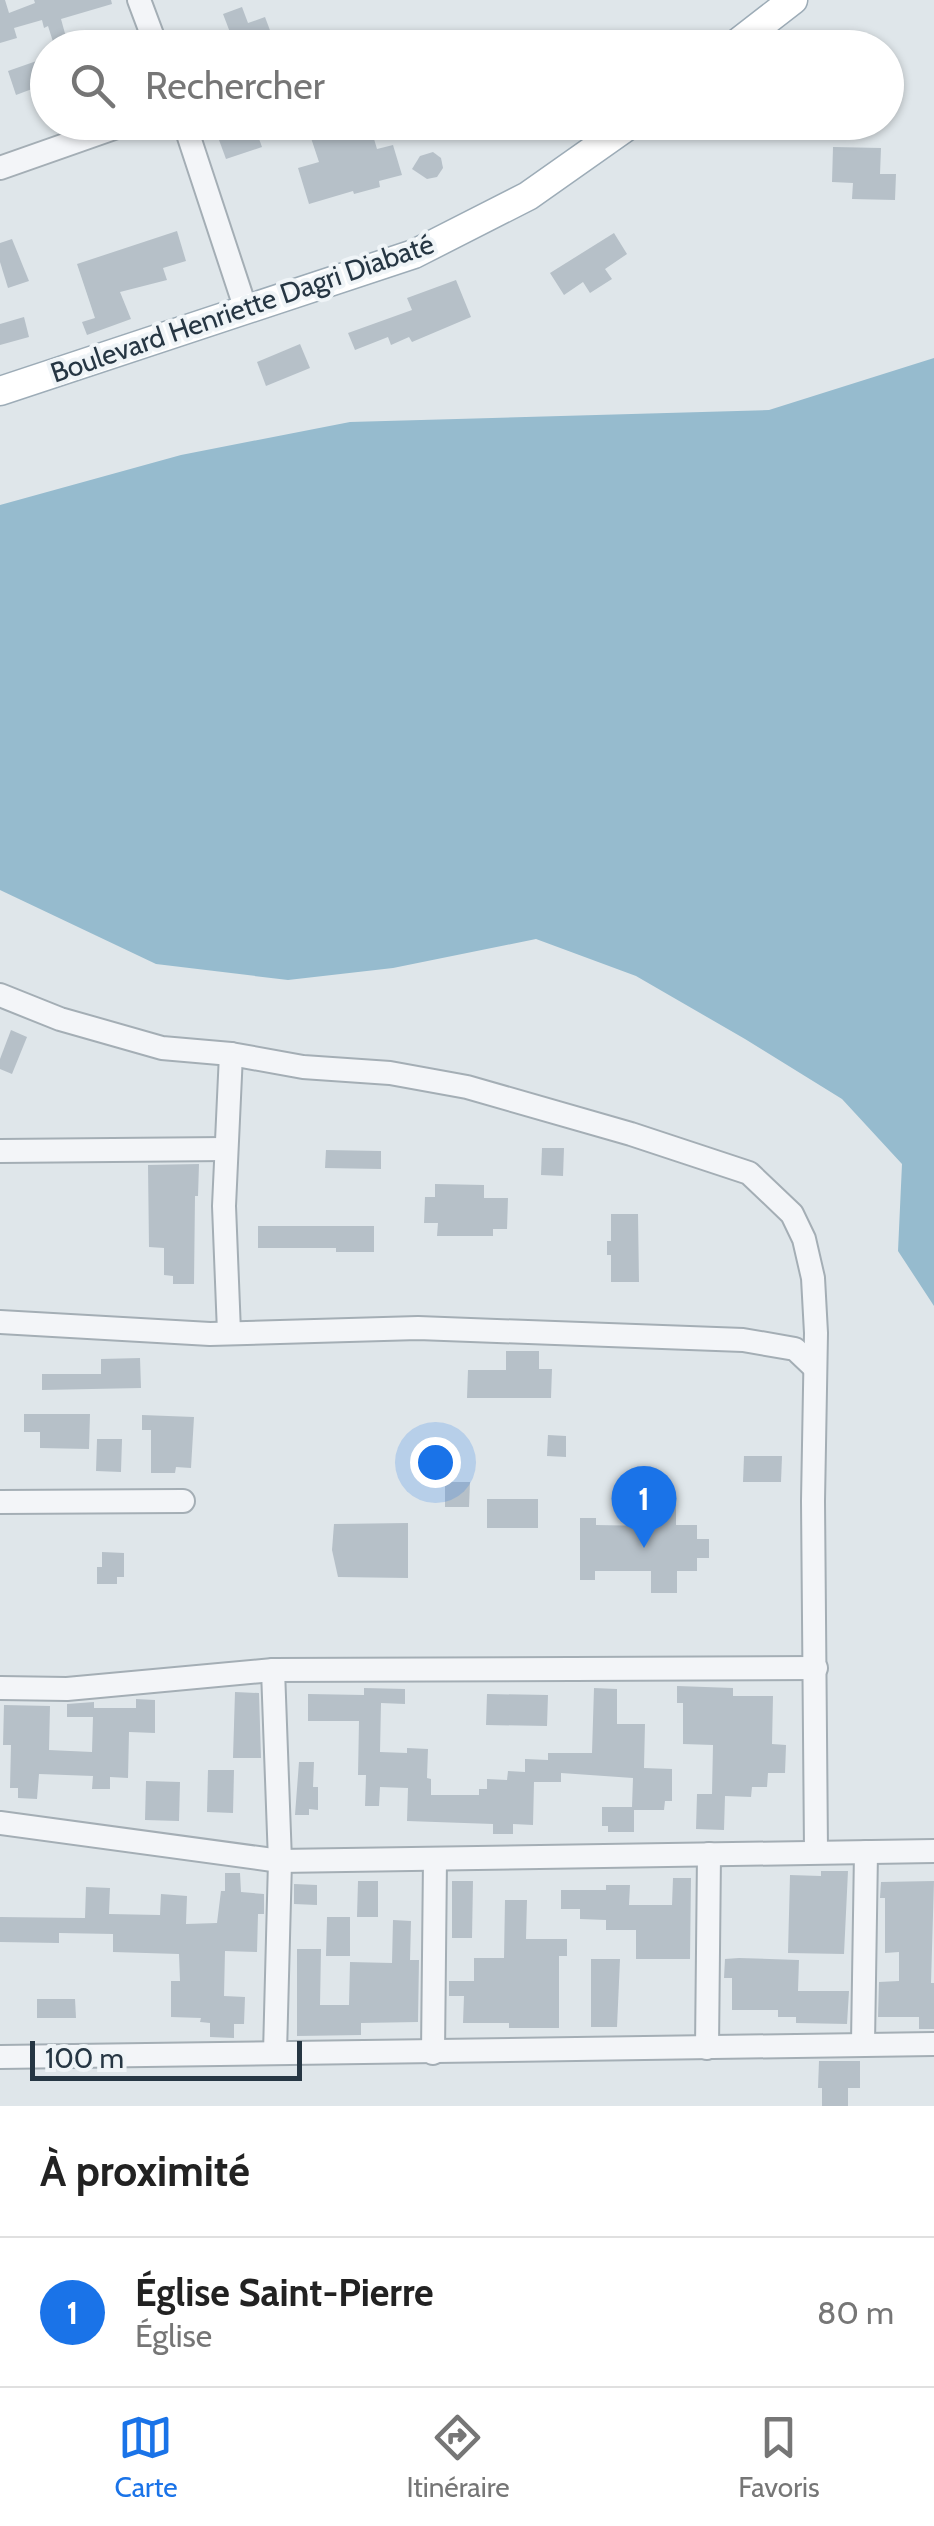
<!DOCTYPE html>
<html lang="fr">
<head>
<meta charset="utf-8">
<style>
	:root { --surface:#fff; --page:#f2f2f2; --text:#222; --muted:#767676; --line:#e0e0e0; --accent:#1a73e8 }
	body { margin:0; font-family:Cabin,sans-serif; background:var(--page); color:var(--text) }
	.scale { position:absolute; left:30px; bottom:25px; width:272px; box-sizing:border-box; padding-left:10px; border:5px solid #263643; border-top:0; font-size:28px; line-height:35px; white-space:nowrap; color:#263643; -webkit-text-stroke:8px #eff4f7; paint-order:stroke }
	.you { position:absolute; left:435px; top:1462px; width:35px; height:35px; margin:-25px; border:8px solid #fff; border-radius:50%; background:#1a73e8; box-shadow:0 0 0 15px #1a73e833 }
	.badge { display:grid; place-items:center; width:65px; height:65px; border-radius:50%; background:var(--accent); color:#fff; font-size:32px; font-weight:700 }
	.pin { position:absolute; translate:-50% -82px; filter:drop-shadow(0 2px 5px #0008) }
	.pin::after { content:''; position:absolute; top:52px; width:35px; height:30px; background:inherit; clip-path:polygon(0 0,100% 0,50% 100%) }
	.list { margin:0; padding:0; list-style:none }
	h2 { display:flex; justify-content:space-between; align-items:center; height:130px; margin:0; padding:0 40px; font-size:42px }
	h2 small { font-size:32px; font-weight:400; color:var(--muted) }
	.list li { display:grid; grid-template-columns:65px 1fr auto; gap:30px; align-items:center; box-sizing:border-box; height:150px; padding:0 40px; border-top:2px solid var(--line) }
	.list b { display:block; font-size:38px; white-space:nowrap }
	.list p { margin:0; font-size:32px; white-space:nowrap; color:var(--muted) }
	.list em { font-size:32px; font-style:normal; color:var(--muted) }
	.icon { flex:none; width:55px; height:55px; fill:none; stroke:currentColor; stroke-width:2; stroke-linecap:round; stroke-linejoin:round }
	.map { position:relative; flex:none; width:934px; height:2106px; overflow:hidden }
	.search { position:absolute; background:var(--surface); box-shadow:0 2px 8px #0004; left:30px; right:30px; top:30px; height:110px; display:flex; align-items:center; gap:25px; box-sizing:border-box; padding:0 35px; border-radius:55px; color:var(--muted); font-size:38px }
	.sheet { height:280px; background:var(--surface) }
	nav { display:flex; justify-content:space-around; align-items:center; box-sizing:border-box; height:140px; border-top:2px solid var(--line); background:var(--surface); font-size:28px; color:var(--muted) }
	nav a { display:grid; justify-items:center; gap:5px }
	nav .on { color:var(--accent) }
	.map>svg:first-child { display:block }
	.water { fill:#96bbce }
	.building { fill:#b6c0c8 }
	.lines { fill:none; stroke-linecap:round; stroke-linejoin:round }
	.minor-casing { stroke:#a4aeb5; stroke-width:26 }
	.major-casing { stroke:#9dacb7; stroke-width:31 }
	.minor { stroke:#f3f5f8; stroke-width:22 }
	.major { stroke:#fff; stroke-width:28 }
	.labels { text-anchor:middle; dominant-baseline:central; stroke-width:8; stroke-linejoin:round; paint-order:stroke }
	.street-label { font-size:28px; fill:#263643; stroke:#eff4f7 }
</style>
</head>
<body>
<div class="map">
<svg width="934" height="2106" viewBox="0 0 934 2106">
	<rect width="100%" height="100%" fill="#dfe6ea"/>
	<path class="water" d="M 934,358 L 934,1306 L 898,1251 L 902,1164 L 842,1099 L 745,1039 L 636,976 L 536,939 L 393,968 L 288,980 L 156,964 L 0,890 L 0,505 L 181,455 L 350,422 L 769,410 Z"/>
	<g class="building">
		<path d="M 0,0 L 5,0 L 9,13 L 35,3 L 34,0 L 111,0 L 112,4 L 61,19 L 69,48 L 55,48 L 48,26 L 44,28 L 42,20 L 14,28 L 17,38 L 0,43 Z"/>
		<path d="M 242,7 L 248,23 L 265,17 L 274,41 L 257,48 L 236,48 L 223,14 Z"/>
		<path d="M 48,57 L 48,83 L 16,95 L 8,71 Z"/>
		<path d="M 235,122 L 253,122 L 262,147 L 226,159 L 215,129 Z"/>
		<path d="M 350,122 L 369,122 L 377,149 L 393,145 L 402,175 L 379,181 L 380,187 L 354,194 L 353,191 L 309,204 L 298,168 L 319,162 L 310,135 Z"/>
		<path d="M 833,147 L 881,148 L 880,174 L 896,174 L 895,200 L 852,199 L 853,183 L 832,182 Z"/>
		<path d="M 433,152 L 441,158 L 443,168 L 437,177 L 427,179 L 412,169 L 420,156 Z"/>
		<path d="M 177,231 L 186,261 L 163,268 L 167,280 L 120,292 L 131,319 L 87,335 L 82,322 L 95,318 L 77,264 Z"/>
		<path d="M 614,233 L 627,254 L 605,269 L 612,279 L 590,293 L 583,282 L 564,295 L 550,273 Z"/>
		<path d="M 12,239 L 29,281 L 8,288 L 0,262 L 0,243 Z"/>
		<path d="M 456,280 L 471,317 L 412,342 L 409,337 L 391,345 L 388,337 L 355,350 L 348,333 L 412,310 L 407,298 Z"/>
		<path d="M 24,317 L 29,337 L 0,345 L 0,324 Z"/>
		<path d="M 300,344 L 310,368 L 266,386 L 257,362 Z"/>
		<path d="M 11,1030 L 27,1037 L 12,1074 L 0,1069 L 0,1059 Z"/>
		<path d="M 542,1148 L 564,1148 L 563,1176 L 541,1175 Z"/>
		<path d="M 326,1150 L 381,1151 L 381,1169 L 325,1168 Z"/>
		<path d="M 199,1164 L 198,1196 L 195,1196 L 194,1284 L 173,1284 L 173,1276 L 164,1275 L 164,1248 L 149,1247 L 148,1165 Z"/>
		<path d="M 435,1184 L 484,1185 L 484,1198 L 508,1198 L 507,1229 L 493,1229 L 493,1236 L 437,1236 L 438,1223 L 424,1223 L 425,1197 L 435,1197 Z"/>
		<path d="M 611,1214 L 638,1214 L 639,1282 L 611,1282 L 611,1255 L 607,1255 L 607,1241 L 611,1241 Z"/>
		<path d="M 258,1226 L 374,1226 L 374,1252 L 336,1252 L 336,1248 L 258,1248 Z"/>
		<path d="M 506,1351 L 539,1351 L 539,1369 L 552,1369 L 551,1398 L 467,1398 L 468,1370 L 506,1370 Z"/>
		<path d="M 140,1358 L 141,1388 L 42,1390 L 42,1374 L 101,1374 L 101,1359 Z"/>
		<path d="M 24,1414 L 90,1414 L 89,1449 L 40,1448 L 40,1432 L 24,1432 Z"/>
		<path d="M 142,1415 L 194,1417 L 191,1468 L 176,1467 L 175,1473 L 151,1473 L 151,1430 L 142,1430 Z"/>
		<path d="M 548,1435 L 566,1436 L 566,1457 L 547,1456 Z"/>
		<path d="M 97,1439 L 122,1439 L 121,1472 L 96,1471 Z"/>
		<path d="M 744,1456 L 782,1456 L 781,1482 L 743,1482 Z"/>
		<path d="M 445,1482 L 470,1482 L 469,1507 L 445,1507 Z"/>
		<rect x="487" y="1499" width="51" height="29"/>
		<path d="M 653,1503 L 676,1503 L 676,1525 L 697,1525 L 697,1539 L 709,1539 L 709,1558 L 697,1558 L 697,1571 L 677,1571 L 677,1593 L 651,1593 L 651,1571 L 595,1571 L 595,1580 L 580,1580 L 580,1518 L 596,1518 L 596,1525 L 653,1526 Z"/>
		<path d="M 408,1523 L 408,1578 L 338,1577 L 332,1550 L 334,1524 Z"/>
		<path d="M 102,1552 L 124,1553 L 124,1577 L 117,1577 L 117,1584 L 97,1584 L 97,1567 L 102,1567 Z"/>
		<path d="M 677,1686 L 733,1688 L 733,1696 L 773,1696 L 772,1744 L 786,1745 L 785,1773 L 768,1773 L 767,1787 L 752,1787 L 751,1797 L 725,1796 L 724,1830 L 696,1829 L 697,1794 L 712,1794 L 713,1745 L 683,1744 L 683,1703 L 677,1703 Z"/>
		<path d="M 364,1688 L 405,1689 L 405,1704 L 381,1703 L 380,1752 L 407,1753 L 407,1748 L 428,1749 L 427,1778 L 431,1779 L 431,1795 L 479,1795 L 479,1789 L 487,1789 L 487,1779 L 507,1780 L 508,1771 L 525,1772 L 525,1759 L 548,1760 L 548,1753 L 592,1753 L 594,1688 L 617,1689 L 617,1724 L 645,1724 L 644,1768 L 672,1769 L 672,1801 L 665,1801 L 664,1810 L 634,1810 L 634,1832 L 608,1832 L 608,1826 L 602,1826 L 602,1807 L 632,1807 L 633,1778 L 561,1773 L 561,1782 L 534,1782 L 533,1825 L 513,1824 L 513,1834 L 493,1834 L 493,1824 L 407,1821 L 408,1788 L 380,1787 L 379,1806 L 365,1806 L 366,1775 L 358,1775 L 359,1721 L 308,1721 L 308,1694 L 364,1695 Z"/>
		<path d="M 235,1692 L 259,1693 L 261,1758 L 233,1758 Z"/>
		<path d="M 487,1694 L 548,1695 L 547,1726 L 486,1725 Z"/>
		<path d="M 136,1699 L 155,1700 L 155,1733 L 129,1732 L 128,1778 L 110,1777 L 110,1789 L 92,1789 L 93,1776 L 39,1774 L 37,1799 L 18,1798 L 18,1788 L 10,1788 L 11,1745 L 3,1745 L 4,1705 L 50,1706 L 49,1750 L 92,1752 L 93,1717 L 67,1717 L 67,1704 L 94,1702 L 94,1708 L 136,1708 Z"/>
		<path d="M 299,1762 L 314,1762 L 313,1787 L 318,1787 L 318,1810 L 309,1809 L 309,1815 L 295,1815 Z"/>
		<path d="M 208,1770 L 234,1770 L 233,1813 L 207,1812 Z"/>
		<path d="M 146,1781 L 180,1782 L 179,1821 L 145,1820 Z"/>
		<path d="M 821,1871 L 848,1871 L 844,1954 L 788,1953 L 790,1875 L 821,1876 Z"/>
		<path d="M 225,1873 L 240,1873 L 241,1892 L 264,1894 L 264,1914 L 258,1914 L 257,1952 L 225,1951 L 224,1996 L 245,1997 L 244,2024 L 234,2024 L 234,2038 L 210,2037 L 210,2023 L 200,2022 L 201,2018 L 171,2017 L 171,1981 L 180,1981 L 179,1954 L 113,1952 L 113,1934 L 59,1933 L 59,1943 L 0,1942 L 0,1917 L 85,1918 L 86,1887 L 110,1888 L 109,1914 L 160,1915 L 161,1894 L 187,1896 L 186,1924 L 217,1923 L 221,1891 L 225,1891 Z"/>
		<path d="M 673,1878 L 691,1878 L 690,1959 L 636,1959 L 636,1930 L 606,1930 L 606,1920 L 580,1919 L 580,1909 L 561,1909 L 561,1890 L 606,1890 L 606,1885 L 630,1885 L 629,1905 L 672,1905 Z"/>
		<path d="M 358,1881 L 378,1881 L 378,1917 L 357,1917 Z"/>
		<path d="M 452,1881 L 473,1881 L 472,1938 L 452,1938 Z"/>
		<path d="M 934,1881 L 931,1983 L 934,1983 L 934,2029 L 919,2029 L 919,2017 L 878,2017 L 879,1982 L 899,1981 L 899,1952 L 885,1953 L 885,1898 L 880,1898 L 881,1882 Z"/>
		<path d="M 294,1884 L 317,1885 L 317,1905 L 294,1904 Z"/>
		<path d="M 505,1900 L 527,1900 L 526,1939 L 567,1939 L 567,1956 L 559,1956 L 559,2028 L 509,2028 L 509,2023 L 463,2023 L 464,1996 L 449,1996 L 449,1981 L 474,1981 L 474,1958 L 504,1958 Z"/>
		<path d="M 327,1917 L 350,1917 L 350,1956 L 326,1956 Z"/>
		<path d="M 393,1920 L 411,1921 L 410,1960 L 419,1960 L 418,2022 L 361,2023 L 361,2035 L 297,2036 L 297,1949 L 321,1949 L 320,2005 L 349,2005 L 350,1962 L 392,1963 Z"/>
		<path d="M 739,1958 L 799,1960 L 798,1991 L 849,1991 L 847,2024 L 796,2023 L 796,2017 L 778,2017 L 778,2010 L 732,2010 L 732,1978 L 724,1978 L 725,1959 Z"/>
		<path d="M 591,1959 L 620,1959 L 617,2027 L 591,2027 Z"/>
		<path d="M 37,1999 L 75,1999 L 76,2018 L 37,2018 Z"/>
		<path d="M 819,2061 L 860,2061 L 860,2088 L 848,2088 L 848,2106 L 822,2106 L 822,2088 L 818,2088 Z"/>
	</g>
	<g class="lines">
		<defs>
			<g id="minor">
				<path d="M 139,0 L 157,48"/>
				<path d="M 184,122 L 246,310"/>
				<path d="M 0,168 L 131,122"/>
				<path d="M 0,995 L 60,1019 L 162,1048 L 231,1054 L 303,1067 L 390,1073 L 467,1087 L 631,1134 L 749,1173 L 792,1214 L 804,1239 L 813,1278 L 816,1333 L 813,1501 L 816,1851"/>
				<path d="M 0,1151 L 226,1149"/>
				<path d="M 0,1322 L 210,1334 L 418,1328 L 743,1340 L 795,1349 L 815,1368"/>
				<path d="M 229,1332 L 224,1206 L 231,1054"/>
				<path d="M 0,1502 L 183,1501"/>
				<path d="M 273,1670 L 280,1861 L 275,2053"/>
				<path d="M 0,1688 L 67,1689 L 273,1670 L 816,1668"/>
				<path d="M 0,1823 L 280,1861 L 934,1851"/>
				<path d="M 863,2043 L 866,1852"/>
				<path d="M 707,2048 L 709,1854"/>
				<path d="M 433,2053 L 435,1859"/>
				<path d="M 0,2057 L 934,2044"/>
			</g>
			<g id="major">
				<path d="M 731,48 L 793,0"/>
				<path d="M 0,391 L 414,254 L 528,196 L 633,122"/>
			</g>
		</defs>
		<use href="#minor" class="minor-casing"/>
		<use href="#major" class="major-casing"/>
		<use href="#minor" class="minor"/>
		<use href="#major" class="major"/>
	</g>
	<g class="labels">
		<g class="street-label">
			<text transform="translate(242 308) rotate(-19)">Boulevard Henriette Dagri Diabaté</text>
		</g>
	</g>
</svg>
<div class="scale">100 m</div>
<div class="you"></div>
<div class="pin badge" style="left:644px;top:1548px">1</div>
<div class="search"><svg class="icon" aria-label="search" viewBox="0 0 24 24"><circle cx="10" cy="10" r="6"/><path d="M15 15l6 6"/></svg>Rechercher</div>
</div>
<section class="sheet">
<h2>À proximité<small></small></h2>
<ul class="list">
<li><span class="badge">1</span><div><b>Église Saint-Pierre</b><p>Église</p></div><em>80 m</em></li>
</ul>
</section>
<nav>
<a class="on"><svg class="icon" aria-label="map" viewBox="0 0 24 24"><path d="M3 6l6-2 6 2 6-2v14l-6 2-6-2-6 2zM9 4v14M15 6v14"/></svg>Carte</a>
<a><svg class="icon" aria-label="directions" viewBox="0 0 24 24"><path d="M12 3l9 9-9 9-9-9zM9 14v-3h6M13 9l2 2-2 2"/></svg>Itinéraire</a>
<a><svg class="icon" aria-label="saved" viewBox="0 0 24 24"><path d="M7 4h10v16l-5-4-5 4z"/></svg>Favoris</a>
</nav>
</body>
</html>
